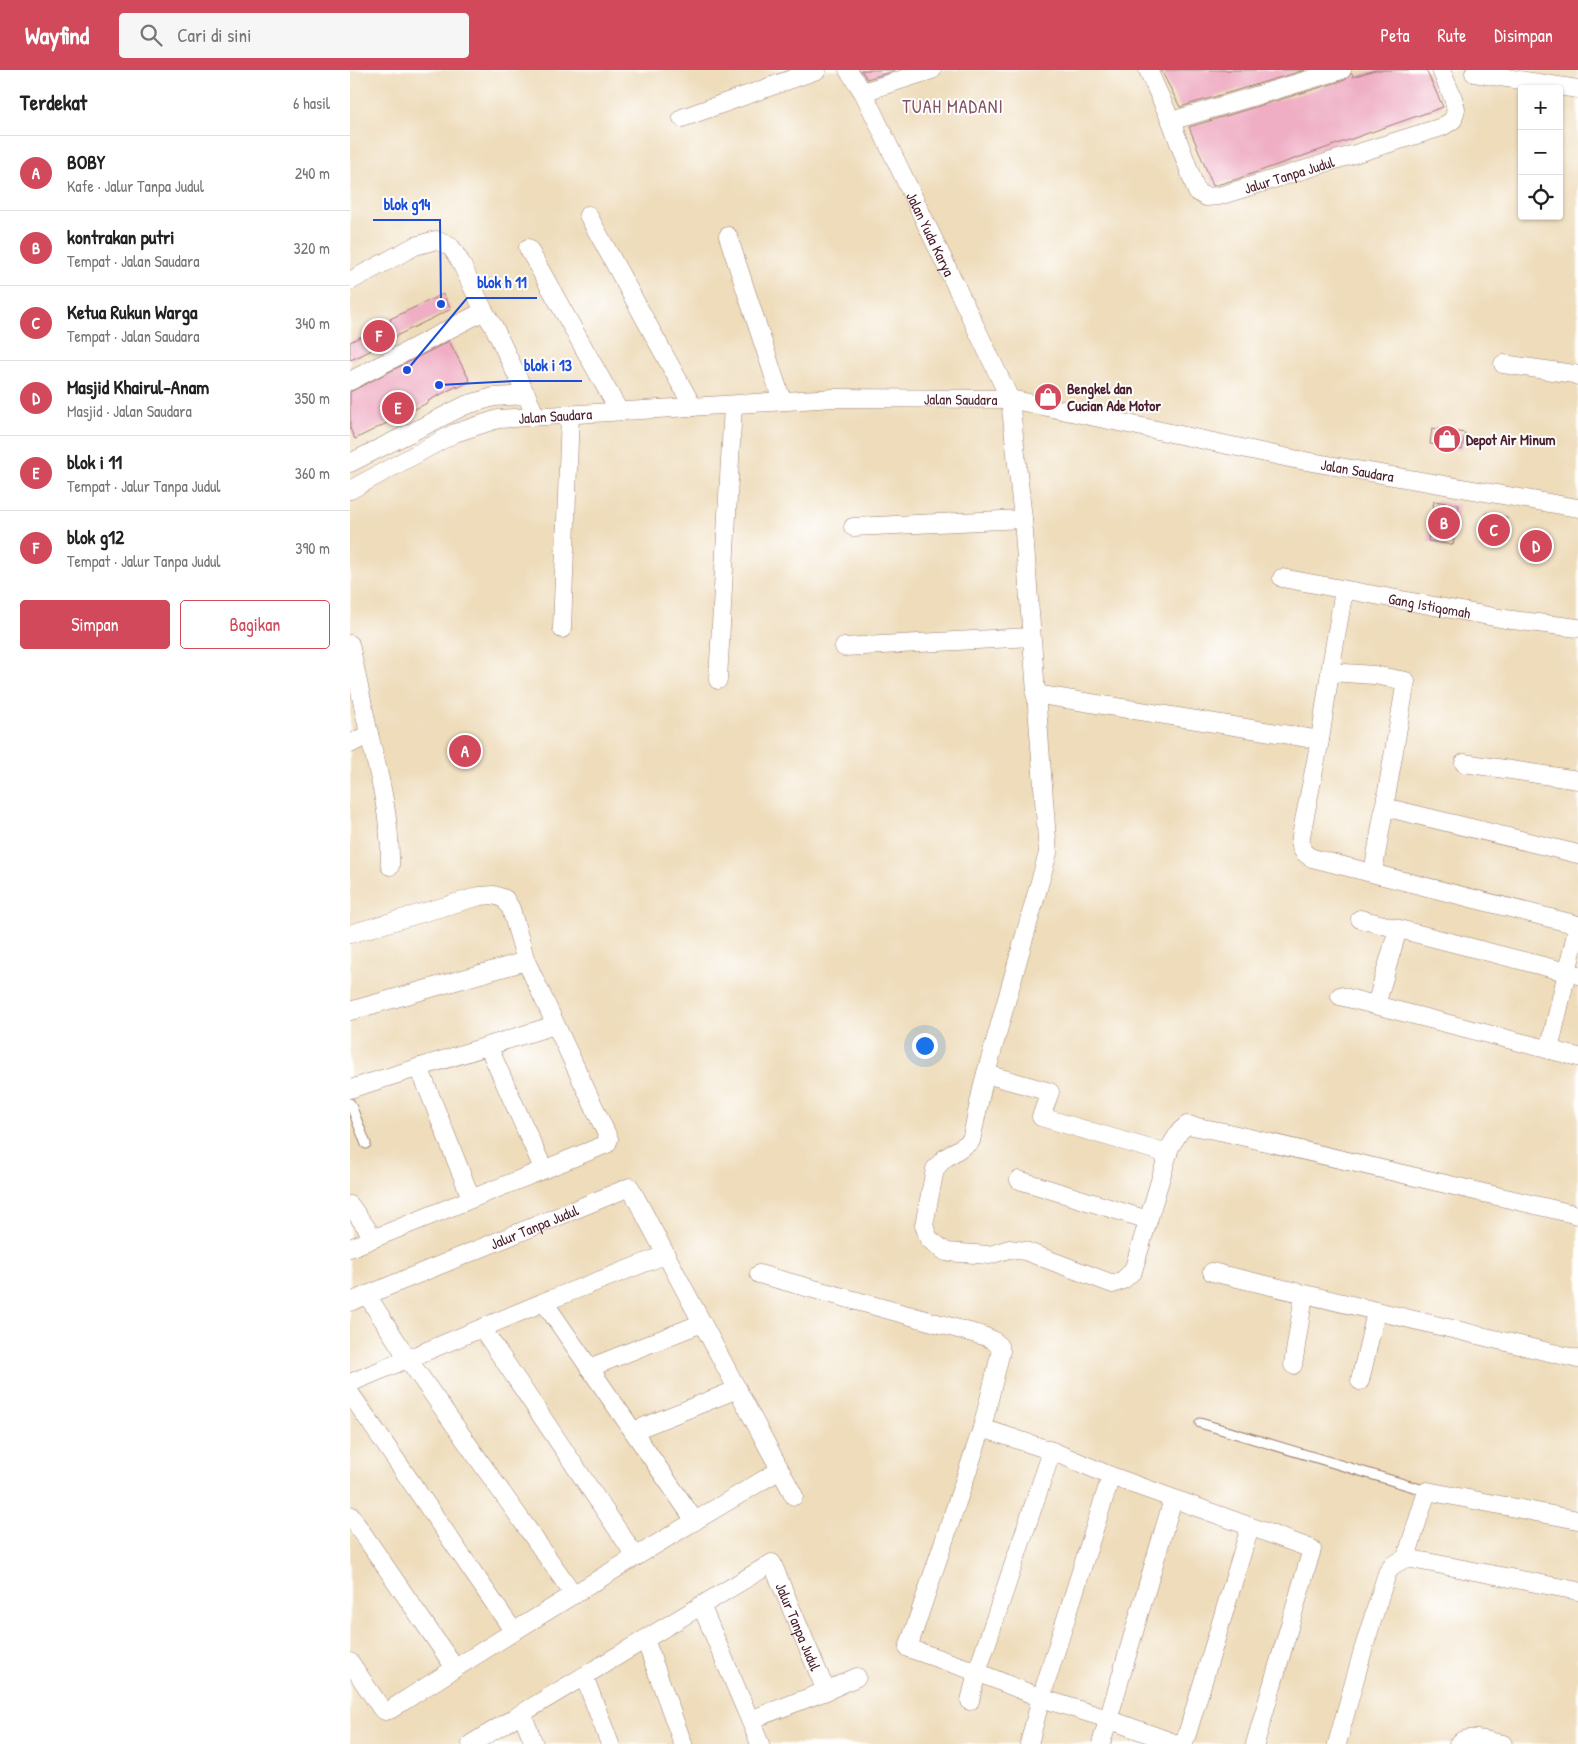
<!DOCTYPE html>
<html lang="id">
<head>
<meta charset="utf-8">
<style>
	:root { --surface:#fff; --page:#f6f6f6; --text:#222; --muted:#767676; --line:#e0e0e0; --accent:#d1495b }
	body { margin:0; font-family:"Patrick Hand",sans-serif; background:var(--page); color:var(--text) }
	.controls { position:absolute; right:15px; top:15px; display:grid; overflow:hidden; border-radius:5px; box-shadow:0 1px 4px #0004 }
	.controls button { width:45px; height:45px; display:grid; place-items:center; padding:0; border:0; border-bottom:1px solid var(--line); background:var(--surface); color:var(--text); font:25px sans-serif }
	.you { position:absolute; left:574px; top:975px; width:18px; height:18px; margin:-12px; border:4px solid #fff; border-radius:50%; background:#1a73e8; box-shadow:0 0 0 8px #1a73e833 }
	.badge { display:grid; place-items:center; width:32px; height:32px; border-radius:50%; background:var(--accent); color:#fff; font-size:16px; font-weight:700 }
	.pin { position:absolute; translate:-50% -50%; border:2px solid #fff; box-shadow:0 1px 5px #0006 }
	.list { margin:0; padding:0; list-style:none }
	h2 { display:flex; justify-content:space-between; align-items:center; height:65px; margin:0; padding:0 20px; font-size:21px }
	h2 small { font-size:16px; font-weight:400; color:var(--muted) }
	.list li { display:grid; grid-template-columns:32px 1fr auto; gap:15px; align-items:center; box-sizing:border-box; height:75px; padding:0 20px; border-top:1px solid var(--line) }
	.list b { display:block; font-size:19px; white-space:nowrap }
	.list p { margin:0; font-size:16px; white-space:nowrap; color:var(--muted) }
	.list em { font-size:16px; font-style:normal; color:var(--muted) }
	.actions { display:flex; gap:10px; padding:15px 20px }
	.actions a { flex:1; padding:11px 0; border:1px solid var(--accent); border-radius:5px; text-align:center; font-size:18px; color:var(--accent) }
	.actions .main { background:var(--accent); color:#fff }
	.icon { flex:none; width:28px; height:28px; fill:none; stroke:currentColor; stroke-width:2; stroke-linecap:round; stroke-linejoin:round }
	.map { position:relative; flex:none; width:1228px; height:1674px; overflow:hidden }
	header { display:flex; align-items:center; gap:30px; box-sizing:border-box; height:70px; padding:0 25px; background:var(--accent); color:#fff }
	header strong { font-size:24px }
	nav { display:flex; gap:28px; margin-inline-start:auto; font-size:18px }
	.search { width:350px; height:45px; background:var(--page); display:flex; align-items:center; gap:12px; box-sizing:border-box; padding:0 18px; border-radius:5px; color:var(--muted); font-size:19px }
	main { display:flex }
	aside { flex:1; background:var(--surface) }
	.map>svg:first-child { display:block }
	.building { fill:#efaec4 }
	.lines { fill:none; stroke-linecap:round; stroke-linejoin:round }
	.service-casing { stroke:#9c7e72; stroke-width:11 }
	.minor-casing { stroke:#9c7e72; stroke-width:19 }
	.service { stroke:#fff; stroke-width:9 }
	.minor { stroke:#fff; stroke-width:18 }
	.labels { text-anchor:middle; dominant-baseline:central; stroke-width:4; stroke-linejoin:round; paint-order:stroke }
	.street-label { font-size:15px; fill:#4a1f2b; stroke:#fff }
	.poi-label { font-size:15px; font-weight:bold; fill:#4a1f2b; stroke:#fff; text-anchor:start }
	.quarter-label { font-size:18px; letter-spacing:1px; fill:#845161; stroke:#fff }
	.leader { fill:none; stroke:#1d4ed8; stroke-width:2 }
	.callout-dot { fill:#1d4ed8; stroke:#fff; stroke-width:2 }
	.callout-label { font-size:16px; text-anchor:middle; font-weight:bold; fill:#1d4ed8; stroke:#fff; stroke-width:4; stroke-linejoin:round; paint-order:stroke }
</style>
</head>
<body>
<header>
<strong>Wayfind</strong>
<div class="search"><svg class="icon" aria-label="search" viewBox="0 0 24 24"><circle cx="10" cy="10" r="6"/><path d="M15 15l6 6"/></svg>Cari di sini</div>
<nav><a>Peta</a><a>Rute</a><a>Disimpan</a></nav>
</header>
<main>
<aside>
<h2>Terdekat<small>6 hasil</small></h2>
<ul class="list">
<li><span class="badge">A</span><div><b>BOBY</b><p>Kafe · Jalur Tanpa Judul</p></div><em>240 m</em></li>
<li><span class="badge">B</span><div><b>kontrakan putri</b><p>Tempat · Jalan Saudara</p></div><em>320 m</em></li>
<li><span class="badge">C</span><div><b>Ketua Rukun Warga</b><p>Tempat · Jalan Saudara</p></div><em>340 m</em></li>
<li><span class="badge">D</span><div><b>Masjid Khairul-Anam</b><p>Masjid · Jalan Saudara</p></div><em>350 m</em></li>
<li><span class="badge">E</span><div><b>blok i 11</b><p>Tempat · Jalur Tanpa Judul</p></div><em>360 m</em></li>
<li><span class="badge">F</span><div><b>blok g12</b><p>Tempat · Jalur Tanpa Judul</p></div><em>390 m</em></li>
</ul>
<div class="actions"><a class="main">Simpan</a><a>Bagikan</a></div>
</aside>
<div class="map">
<svg width="1228" height="1674" viewBox="0 0 1228 1674">
	<rect width="100%" height="100%" fill="#fff"/>
	<filter id="ink" filterUnits="userSpaceOnUse"><feTurbulence type="fractalNoise" baseFrequency=".02" numOctaves="2"/><feDisplacementMap in="SourceGraphic" scale="10" xChannelSelector="R" yChannelSelector="G"/><feConvolveMatrix kernelMatrix="1 2 1 2 8 2 1 2 1" color-interpolation-filters="sRGB"/></filter>
	<filter id="wash" filterUnits="userSpaceOnUse"><feTurbulence type="fractalNoise" baseFrequency=".0096" numOctaves="4" result="noise"/><feDisplacementMap in="SourceGraphic" scale="20" xChannelSelector="R" yChannelSelector="G"/><feGaussianBlur stdDeviation="1.12" result="paint"/><feColorMatrix in="noise" values="0 0 0 0 0 0 0 0 0 0 0 0 0 0 0 0 0 1.4 0 .05"/><feComposite in="paint" operator="in"/></filter>
	<g filter="url(#wash)">
		<rect width="100%" height="100%" fill="#eedcba"/>
		<g id="blocks">
			<g class="building">
				<path d="M 511,0 L 544,0 L 544,1 L 517,9 Z"/>
				<path d="M 811,0 L 955,0 L 830,37 Z"/>
				<path d="M 1025,0 L 1076,0 L 1093,37 L 887,109 L 863,116 L 839,57 L 995,10 L 1002,3 L 1003,7 Z"/>
				<path d="M 93,224 L 101,239 L 38,270 L 39,271 L 8,287 L 0,290 L 0,272 L 41,252 L 40,249 Z"/>
				<path d="M 99,271 L 120,311 L 107,318 L 107,316 L 78,331 L 79,332 L 5,369 L 0,358 L 0,322 Z"/>
				<path d="M 1082,358 L 1115,363 L 1112,380 L 1080,374 Z"/>
				<path d="M 1084,431 L 1109,435 L 1103,475 L 1078,471 Z"/>
				<path d="M 1136,443 L 1157,447 L 1152,477 L 1132,472 Z"/>
			</g>
		</g>
	</g>
	<g filter="url(#ink)">
		<use href="#blocks" fill-opacity="0" stroke="#9c7e72" stroke-width="1"/>
		<g class="lines">
			<defs>
				<g id="service">
					<path d="M 0,1033 L 16,1074"/>
					<path d="M 850,1353 L 1077,1421"/>
				</g>
				<g id="minor">
					<path id="s1" d="M 498,0 L 513,22 L 660,329 L 673,449 L 698,783 L 633,1014 L 621,1071 L 594,1089 L 585,1099 L 574,1155 L 579,1169 L 596,1182 L 640,1185 L 659,1179 L 675,1181 L 763,1214 L 773,1210 L 783,1201 L 820,1077 L 830,1061 L 837,1055 L 874,1062 L 1228,1145"/>
					<path id="s2" d="M 798,0 L 821,51 L 847,122 L 856,127 L 869,126 L 1092,57 L 1103,50 L 1106,39 L 1103,28 L 1091,0"/>
					<path d="M 1124,3 L 1228,19"/>
					<path d="M 513,22 L 582,0"/>
					<path d="M 332,48 L 467,0"/>
					<path d="M 821,51 L 992,0"/>
					<path d="M 238,145 L 343,337"/>
					<path d="M 378,166 L 432,331"/>
					<path d="M 178,178 L 269,341"/>
					<path d="M 0,211 L 65,176 L 86,170 L 101,177 L 110,191 L 134,241 L 144,257 L 186,346"/>
					<path d="M 1153,294 L 1224,304 L 1228,306"/>
					<path d="M 0,311 L 134,241"/>
					<path d="M 0,393 L 116,335 L 144,327 L 177,325"/>
					<path id="s3" d="M 0,420 L 105,363 L 148,349 L 484,328 L 660,329 L 944,389 L 1228,438"/>
					<path d="M 503,457 L 673,449"/>
					<path id="s4" d="M 932,508 L 1155,549 L 1228,558"/>
					<path d="M 212,559 L 220,344"/>
					<path d="M 0,574 L 19,664 L 0,674"/>
					<path d="M 494,577 L 681,567"/>
					<path d="M 980,602 L 994,520"/>
					<path d="M 368,610 L 383,335"/>
					<path d="M 685,624 L 970,670"/>
					<path d="M 19,664 C 30,707 41,751 40,796"/>
					<path d="M 1114,693 L 1228,710"/>
					<path d="M 1034,737 L 1228,784"/>
					<path d="M 1023,803 L 1056,611 L 1024,605 L 980,602 L 970,670 L 951,766 C 950,778 951,782 962,788 L 1228,855"/>
					<path d="M 1010,849 L 1228,905"/>
					<path d="M 0,864 L 130,826 L 144,825 L 155,829 L 161,839 L 176,891 L 259,1069 L 257,1074 L 0,1178"/>
					<path d="M 990,926 L 1228,987"/>
					<path d="M 1026,935 L 1048,859"/>
					<path d="M 0,941 L 176,891"/>
					<path d="M 138,976 L 193,1098"/>
					<path d="M 1199,980 L 1228,855"/>
					<path d="M 69,997 L 121,1128"/>
					<path d="M 636,1004 L 700,1022 L 691,1047 L 818,1084"/>
					<path d="M 0,1019 L 205,955"/>
					<path d="M 669,1110 L 798,1150"/>
					<path d="M 0,1135 L 24,1168"/>
					<path d="M 862,1202 L 1228,1289"/>
					<path d="M 409,1204 L 630,1265 C 640,1268 648,1271 651,1281 L 632,1358"/>
					<path d="M 17,1225 L 58,1289 L 224,1525"/>
					<path id="s5" d="M 0,1232 L 280,1117 L 444,1426"/>
					<path d="M 194,1232 L 345,1451"/>
					<path d="M 132,1258 L 286,1487"/>
					<path d="M 943,1295 L 954,1225"/>
					<path d="M 239,1298 L 352,1253"/>
					<path d="M 1010,1311 L 1026,1242"/>
					<path d="M 0,1313 L 194,1232 L 315,1185"/>
					<path d="M 0,1323 L 164,1562"/>
					<path d="M 283,1361 L 388,1319"/>
					<path d="M 0,1445 L 105,1598"/>
					<path d="M 1228,1450 L 1077,1421 L 1056,1488 L 1228,1521"/>
					<path d="M 295,1569 L 333,1674"/>
					<path d="M 0,1592 L 31,1638 L 35,1641 L 40,1640 C 168,1557 299,1478 430,1400"/>
					<path d="M 234,1606 L 260,1674"/>
					<path d="M 476,1621 L 507,1607"/>
					<path d="M 620,1631 L 627,1602 L 702,1381"/>
					<path d="M 172,1643 L 184,1674"/>
					<path d="M 400,1650 L 410,1674"/>
					<path id="s6" d="M 121,1674 L 422,1493 L 476,1621 L 400,1650 L 351,1535"/>
					<path d="M 679,1674 L 691,1628 L 761,1406"/>
					<path d="M 751,1674 L 823,1429"/>
					<path d="M 827,1674 L 758,1649 L 691,1628 L 627,1602 L 558,1578 L 632,1358 L 702,1381 L 761,1406 L 962,1479 L 905,1674"/>
					<path d="M 834,1674 L 900,1457"/>
					<path d="M 987,1674 L 1013,1580 L 1037,1503 L 1043,1495 L 1056,1488"/>
					<path d="M 1108,1674 C 1118,1663 1140,1672 1153,1674"/>
				</g>
			</defs>
			<use href="#service" class="service-casing"/>
			<use href="#minor" class="minor-casing"/>
			<use href="#service" class="service"/>
			<use href="#minor" class="minor"/>
		</g>
	</g>
	<defs>
		<symbol id="shop-disc" viewBox="-11 -11 22 22"><circle r="9.5" fill="#d1495b" stroke="#fff"/><path d="M-5-2.5h2.3a2.7 3.5 0 0 1 5.4 0H5L5.5 6h-11ZM-1.5-2.5h3a1.5 2.3 0 0 0-3 0Z" fill="#fff"/></symbol>
	</defs>
	<g fill-rule="evenodd">
		<use href="#shop-disc" x="682" y="311" width="32" height="32"/>
		<use href="#shop-disc" x="1081" y="353" width="32" height="32"/>
	</g>
	<g class="labels">
		<g class="street-label">
			<text stroke="none"><textPath href="#s2" startOffset="228">Jalur Tanpa Judul</textPath></text>
			<text stroke="none"><textPath href="#s1" startOffset="184">Jalan Yuda Karya</textPath></text>
			<text stroke="none"><textPath href="#s3" startOffset="628">Jalan Saudara</textPath></text>
			<text stroke="none"><textPath href="#s3" startOffset="222">Jalan Saudara</textPath></text>
			<text stroke="none"><textPath href="#s3" startOffset="1032">Jalan Saudara</textPath></text>
			<text stroke="none"><textPath href="#s4" startOffset="150">Gang Istiqomah</textPath></text>
			<text stroke="none"><textPath href="#s5" startOffset="199">Jalur Tanpa Judul</textPath></text>
			<text stroke="none"><textPath href="#s6" startOffset="420">Jalur Tanpa Judul</textPath></text>
		</g>
		<g class="poi-label">
			<text x="717" y="318">Bengkel dan<tspan x="717" dy="17">Cucian Ade Motor</tspan></text>
			<text x="1116" y="369">Depot Air Minum</text>
		</g>
		<g class="quarter-label">
			<text x="603" y="36">TUAH MADANI</text>
		</g>
	</g>
	<path class="leader" d="M91 234L90 150H23M57 300L117 228H187M89 315L164 311H232"/>
	<g class="callout-dot">
		<circle cx="91" cy="234" r="5"/>
		<circle cx="57" cy="300" r="5"/>
		<circle cx="89" cy="315" r="5"/>
	</g>
	<g class="callout-label">
		<text x="57" y="140">blok g14</text>
		<text x="152" y="218">blok h 11</text>
		<text x="198" y="301">blok i 13</text>
	</g>
</svg>
<div class="controls">
<button>+</button>
<button>−</button>
<button><svg class="icon" aria-label="locate" viewBox="0 0 24 24"><circle cx="12" cy="12" r="6"/><path d="M12 2v4M12 18v4M2 12h4M18 12h4"/></svg></button>
</div>
<div class="you"></div>
<div class="pin badge" style="left:115px;top:681px">A</div>
<div class="pin badge" style="left:1094px;top:453px">B</div>
<div class="pin badge" style="left:1144px;top:460px">C</div>
<div class="pin badge" style="left:1186px;top:476px">D</div>
<div class="pin badge" style="left:48px;top:338px">E</div>
<div class="pin badge" style="left:29px;top:266px">F</div>
</div>
</main>
</body>
</html>
